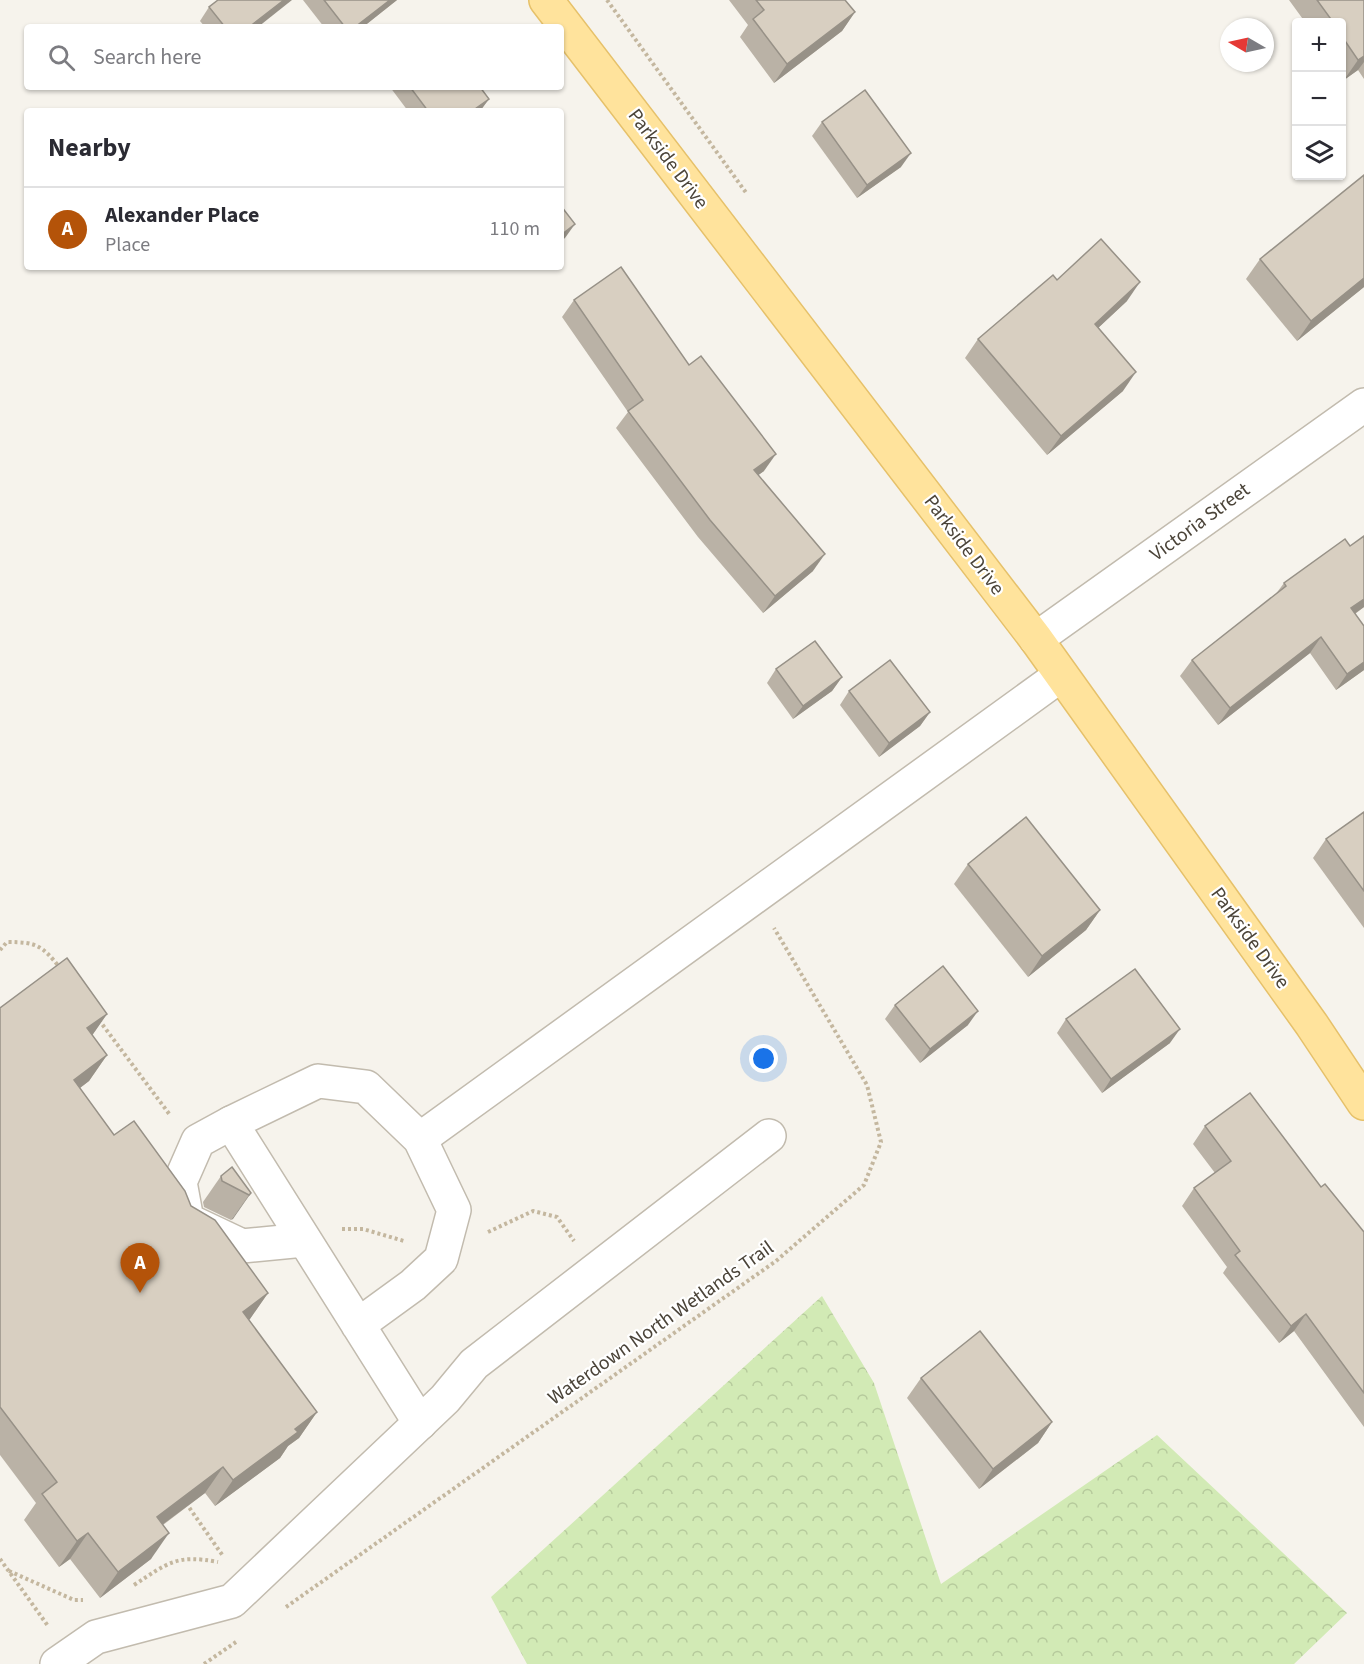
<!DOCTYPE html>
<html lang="en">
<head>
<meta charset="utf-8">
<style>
	:root { --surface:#fff; --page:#f2f2f3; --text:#2b2b33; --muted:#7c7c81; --line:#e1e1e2; --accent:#b45309 }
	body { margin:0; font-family:"Source Sans 3",sans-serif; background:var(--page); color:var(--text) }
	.controls { position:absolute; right:18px; top:18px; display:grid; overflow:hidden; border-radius:6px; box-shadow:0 2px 4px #0004 }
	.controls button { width:54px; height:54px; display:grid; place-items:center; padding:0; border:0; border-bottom:2px solid var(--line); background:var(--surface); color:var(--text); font:30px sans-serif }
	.compass { position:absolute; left:1220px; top:18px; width:54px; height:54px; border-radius:50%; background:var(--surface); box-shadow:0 2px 4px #0004; rotate:279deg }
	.you { position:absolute; left:764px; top:1059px; width:21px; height:21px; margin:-15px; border:4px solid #fff; border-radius:50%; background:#1a73e8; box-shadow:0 0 0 9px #1a73e833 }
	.badge { display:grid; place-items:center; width:39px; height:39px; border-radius:50%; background:var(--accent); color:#fff; font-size:20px; font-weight:700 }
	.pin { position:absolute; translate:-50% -50px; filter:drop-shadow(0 2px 3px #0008) }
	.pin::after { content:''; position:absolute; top:32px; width:21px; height:18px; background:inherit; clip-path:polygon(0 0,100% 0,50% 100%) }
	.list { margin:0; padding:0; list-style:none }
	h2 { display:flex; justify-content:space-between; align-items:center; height:78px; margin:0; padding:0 24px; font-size:26px }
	h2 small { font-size:20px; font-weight:400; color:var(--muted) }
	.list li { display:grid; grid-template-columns:39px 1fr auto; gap:18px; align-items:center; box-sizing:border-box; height:84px; padding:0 24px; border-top:2px solid var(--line) }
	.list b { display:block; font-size:22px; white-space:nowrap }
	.list p { margin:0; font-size:20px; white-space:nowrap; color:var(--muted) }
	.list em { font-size:20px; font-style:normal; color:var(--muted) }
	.icon { flex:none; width:33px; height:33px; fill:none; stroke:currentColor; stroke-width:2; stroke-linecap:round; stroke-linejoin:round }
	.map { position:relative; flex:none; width:1364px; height:1664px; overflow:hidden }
	.search { position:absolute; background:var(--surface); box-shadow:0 2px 4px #0004; left:24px; top:24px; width:540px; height:66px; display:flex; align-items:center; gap:15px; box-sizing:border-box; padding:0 21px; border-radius:6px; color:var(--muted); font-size:22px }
	.panel { position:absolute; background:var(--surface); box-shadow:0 2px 4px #0004; left:24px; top:108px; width:540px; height:162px; border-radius:6px }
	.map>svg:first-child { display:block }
	.forest { fill:url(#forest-crowns) }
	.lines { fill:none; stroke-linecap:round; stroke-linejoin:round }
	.minor-casing { stroke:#c2bbae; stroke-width:36 }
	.major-casing { stroke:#e6c16a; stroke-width:36 }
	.path { stroke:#c4b79f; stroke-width:4; stroke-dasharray:3 3; stroke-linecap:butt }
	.minor { stroke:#fff; stroke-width:33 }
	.major { stroke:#ffe39c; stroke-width:33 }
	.wall { fill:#bab2a6 }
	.shaded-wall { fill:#979187 }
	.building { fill:#d8cfc1; stroke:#979187; stroke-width:1.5 }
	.labels { text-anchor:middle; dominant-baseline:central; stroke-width:4.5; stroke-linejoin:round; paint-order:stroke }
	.street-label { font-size:20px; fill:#4b4439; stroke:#fff }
</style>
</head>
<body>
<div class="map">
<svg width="1364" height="1664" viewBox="0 0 1364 1664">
	<defs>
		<pattern id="forest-crowns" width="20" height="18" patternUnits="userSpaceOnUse" patternTransform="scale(1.5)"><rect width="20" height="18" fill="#d2eab5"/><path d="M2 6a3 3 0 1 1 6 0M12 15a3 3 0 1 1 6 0" fill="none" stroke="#b6ca9c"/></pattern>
	</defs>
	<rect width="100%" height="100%" fill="#f6f3ec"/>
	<path class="forest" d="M 822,1296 L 874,1383 L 941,1584 L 1157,1435 L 1347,1613 L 1294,1664 L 527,1664 L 491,1597 Z"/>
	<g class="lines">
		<defs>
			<g id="minor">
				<path d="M 1036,639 L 1364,405"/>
				<path d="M 231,1123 L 198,1141 L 180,1182 L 187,1220 L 242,1246 L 304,1240"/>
				<path d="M 420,1139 L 1061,675"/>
				<path d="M 358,1325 L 413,1285 L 441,1259 L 454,1210 L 420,1139 L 366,1087 L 318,1081 L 231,1123 L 420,1423"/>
				<path d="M 57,1664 L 96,1637 L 232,1601 L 445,1399 L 474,1364 L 769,1136"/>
			</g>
			<path id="major" d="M 546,0 L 1036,639 L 1312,1025 L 1364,1103"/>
		</defs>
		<use href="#minor" class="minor-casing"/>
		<use href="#major" class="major-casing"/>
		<g class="path">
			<path d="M 607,0 L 747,194"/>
			<path d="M 0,950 L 7,942 C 36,942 42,945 60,968"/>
			<path d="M 99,1020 L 170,1115"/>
			<path d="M 342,1229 L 363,1229 L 404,1241"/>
			<path d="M 488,1232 L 533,1211 L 557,1217 L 574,1241"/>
			<path d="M 186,1503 L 223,1556"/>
			<path d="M 0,1559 L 48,1626"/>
			<path d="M 9,1571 L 74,1600 L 83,1600"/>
			<path d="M 134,1585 C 168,1563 176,1554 218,1562"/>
			<path d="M 286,1607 L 776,1261 L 864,1185 L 881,1142 L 867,1085 L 774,928"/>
			<path d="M 204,1664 L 236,1642"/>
		</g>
		<use href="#minor" class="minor"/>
		<use href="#major" class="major"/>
	</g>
	<g class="wall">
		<path d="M 303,0 L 397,0 L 363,27 L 324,27 Z"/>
		<path d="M 729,0 L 845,0 L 855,12 L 842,31 L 774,83 L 740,37 L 748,25 Z"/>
		<path d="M 1289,0 L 1364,0 L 1364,79 L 1358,70 L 1344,80 L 1341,76 L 1341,22 L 1305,22 Z"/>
		<path d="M 209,7 L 258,27 L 205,27 L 200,21 Z"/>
		<path d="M 390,87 L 480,87 L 489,99 L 480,111 L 408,111 Z"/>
		<path d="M 822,122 L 901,167 L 857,198 L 812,136 Z"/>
		<path d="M 1260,259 L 1364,287 L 1297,341 L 1246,279 Z"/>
		<path d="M 1057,280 L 1127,301 L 1098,328 L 1123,391 L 1047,455 L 965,358 L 978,339 Z"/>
		<path d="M 574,300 L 764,471 L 758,475 L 813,571 L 763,613 L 698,537 L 616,428 L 628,412 L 562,317 Z"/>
		<path d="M 1284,583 L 1364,607 L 1355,614 L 1364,626 L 1364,670 L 1336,690 L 1310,653 L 1218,725 L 1180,676 L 1192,660 L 1275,595 Z"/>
		<path d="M 776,669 L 842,677 L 832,691 L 793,719 L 767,683 Z"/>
		<path d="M 849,691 L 930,712 L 920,726 L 879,757 L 840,705 Z"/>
		<path d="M 1364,812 L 1364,928 L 1313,858 L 1326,839 Z"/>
		<path d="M 968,864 L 1100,910 L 1086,930 L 1028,977 L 954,884 Z"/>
		<path d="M 895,1005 L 968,1025 L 920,1063 L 885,1019 Z"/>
		<path d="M 0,1008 L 107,1014 L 92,1035 L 107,1055 L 89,1081 L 80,1088 L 114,1135 L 191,1206 L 268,1293 L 249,1320 L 317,1412 L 299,1438 L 288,1446 L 280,1458 L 215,1506 L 205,1493 L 163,1525 L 151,1559 L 100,1598 L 70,1559 L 59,1567 L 24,1520 L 36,1503 L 0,1455 Z"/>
		<path d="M 1066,1019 L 1170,1043 L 1102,1093 L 1057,1033 Z"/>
		<path d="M 1205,1126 L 1321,1187 L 1364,1232 L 1364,1427 L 1294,1331 L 1279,1343 L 1223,1273 L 1227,1267 L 1182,1206 L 1194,1188 L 1215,1173 L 1193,1144 Z"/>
		<path d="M 221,1176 L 251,1193 L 231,1220 L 204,1207 L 203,1202 Z"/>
		<path d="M 921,1378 L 1052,1422 L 1038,1443 L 979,1489 L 907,1398 Z"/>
	</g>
	<g class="shaded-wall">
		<path d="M 284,0 L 292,0 L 258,27 L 249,27 Z"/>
		<path d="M 390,0 L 397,0 L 363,27 L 355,27 Z"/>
		<path d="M 855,12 L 842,31 L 774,83 L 787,64 Z"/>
		<path d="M 1364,56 L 1364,62 L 1358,70 L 1344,80 L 1358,60 Z"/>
		<path d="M 489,99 L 480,111 L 472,111 Z"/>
		<path d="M 911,153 L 901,167 L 857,198 L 867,185 Z"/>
		<path d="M 575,224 L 565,238 L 561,241 L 561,235 Z"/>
		<path d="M 1364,278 L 1364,287 L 1297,341 L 1311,321 Z"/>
		<path d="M 1140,282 L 1127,301 L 1082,343 L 1095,324 Z"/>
		<path d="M 1136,372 L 1123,391 L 1047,455 L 1061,436 Z"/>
		<path d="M 776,454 L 764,471 L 742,487 L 754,470 Z"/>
		<path d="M 825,554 L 813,571 L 763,613 L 775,596 Z"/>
		<path d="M 1364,599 L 1364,607 L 1340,624 L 1351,608 Z"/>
		<path d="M 1321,637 L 1310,653 L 1218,725 L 1230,708 Z"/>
		<path d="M 1364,662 L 1364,670 L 1336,690 L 1347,674 Z"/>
		<path d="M 842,677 L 832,691 L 793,719 L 803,706 Z"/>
		<path d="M 930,712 L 920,726 L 879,757 L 889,743 Z"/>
		<path d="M 1100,910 L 1086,930 L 1028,977 L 1042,956 Z"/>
		<path d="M 978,1011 L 968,1025 L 920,1063 L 930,1049 Z"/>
		<path d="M 107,1014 L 89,1040 L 87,1028 Z"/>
		<path d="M 1180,1029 L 1170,1043 L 1102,1093 L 1111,1079 Z"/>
		<path d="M 107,1055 L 89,1081 L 56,1106 L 74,1080 Z"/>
		<path d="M 251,1193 L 233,1219 L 231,1220 L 249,1195 Z"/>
		<path d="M 268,1293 L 250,1319 L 225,1338 L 243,1312 Z"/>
		<path d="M 1306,1314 L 1294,1331 L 1279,1343 L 1291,1326 Z"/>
		<path d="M 317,1412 L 299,1438 L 288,1446 L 280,1458 L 215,1506 L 233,1480 L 295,1429 Z"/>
		<path d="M 1052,1422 L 1038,1443 L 979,1489 L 993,1469 Z"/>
		<path d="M 223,1467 L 205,1493 L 139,1542 L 157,1517 Z"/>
		<path d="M 88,1533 L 70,1559 L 59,1567 L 77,1541 Z"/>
		<path d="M 169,1533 L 151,1559 L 100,1598 L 118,1572 Z"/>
	</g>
	<g class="building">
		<path d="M 218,0 L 284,0 L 249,27 L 225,27 L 209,7 Z"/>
		<path d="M 324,0 L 390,0 L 355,27 L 345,27 Z"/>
		<path d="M 756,0 L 845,0 L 855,12 L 787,64 L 753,19 L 764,10 Z"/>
		<path d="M 1317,0 L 1364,0 L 1364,56 L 1358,60 L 1341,35 L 1341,22 L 1333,22 Z"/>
		<path d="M 410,87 L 480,87 L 489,99 L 472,111 L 428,111 Z"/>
		<path d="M 865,90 L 911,153 L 867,185 L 822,122 Z"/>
		<path d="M 1364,175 L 1364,278 L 1311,321 L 1260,259 Z"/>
		<path d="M 561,206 L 575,224 L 561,235 Z"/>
		<path d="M 1101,239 L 1140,282 L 1095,324 L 1136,372 L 1061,436 L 978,339 L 1053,275 L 1057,280 Z"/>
		<path d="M 621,267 L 689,365 L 701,356 L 776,454 L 754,470 L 825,554 L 775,596 L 710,520 L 628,411 L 643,400 L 574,300 Z"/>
		<path d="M 1364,536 L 1364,599 L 1351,608 L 1364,626 L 1364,662 L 1347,674 L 1321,637 L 1230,708 L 1192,660 L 1286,586 L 1284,583 L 1345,539 L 1350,546 Z"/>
		<path d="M 815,641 L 842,677 L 803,706 L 776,669 Z"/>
		<path d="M 890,660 L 930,712 L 889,743 L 849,691 Z"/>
		<path d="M 1364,812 L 1364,891 L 1326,839 Z"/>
		<path d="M 1026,817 L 1100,910 L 1042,956 L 968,864 Z"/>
		<path d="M 67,958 L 107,1014 L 87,1028 L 107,1055 L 74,1080 L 114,1135 L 134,1121 L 185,1191 L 191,1206 L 215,1220 L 268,1293 L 243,1312 L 317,1412 L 295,1429 L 298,1432 L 233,1480 L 223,1467 L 157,1517 L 169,1533 L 118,1572 L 88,1533 L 77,1541 L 42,1494 L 57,1482 L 0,1407 L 0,1008 Z"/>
		<path d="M 943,966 L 978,1011 L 930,1049 L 895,1005 Z"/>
		<path d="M 1135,969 L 1180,1029 L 1111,1079 L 1066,1019 Z"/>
		<path d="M 1250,1093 L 1321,1187 L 1325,1184 L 1364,1232 L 1364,1393 L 1306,1314 L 1291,1326 L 1235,1255 L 1240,1251 L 1194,1188 L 1231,1161 L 1205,1126 Z"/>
		<path d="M 232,1167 L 251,1193 L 249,1195 L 222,1181 L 221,1176 Z"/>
		<path d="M 980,1331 L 1052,1422 L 993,1469 L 921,1378 Z"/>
	</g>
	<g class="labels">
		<g class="street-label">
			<text transform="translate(668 159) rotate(53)">Parkside Drive</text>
			<text transform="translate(1200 522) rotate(-36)">Victoria Street</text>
			<text transform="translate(964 545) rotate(53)">Parkside Drive</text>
			<text transform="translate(1250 938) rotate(54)">Parkside Drive</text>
			<text transform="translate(661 1323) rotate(-35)">Waterdown North Wetlands Trail</text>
		</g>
	</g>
</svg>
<div class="controls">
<button>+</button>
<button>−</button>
<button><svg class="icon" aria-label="layers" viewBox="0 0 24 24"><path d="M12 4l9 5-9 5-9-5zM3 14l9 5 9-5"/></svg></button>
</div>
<svg class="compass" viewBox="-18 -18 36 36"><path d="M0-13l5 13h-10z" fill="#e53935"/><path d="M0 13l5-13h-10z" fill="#7c7c81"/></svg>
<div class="you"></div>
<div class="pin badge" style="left:140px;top:1293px">A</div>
<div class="search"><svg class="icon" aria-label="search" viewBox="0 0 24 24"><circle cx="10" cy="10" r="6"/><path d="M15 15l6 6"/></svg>Search here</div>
<section class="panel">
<h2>Nearby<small></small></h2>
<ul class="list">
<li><span class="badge">A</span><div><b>Alexander Place</b><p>Place</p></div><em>110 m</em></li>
</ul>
</section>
</div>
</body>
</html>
